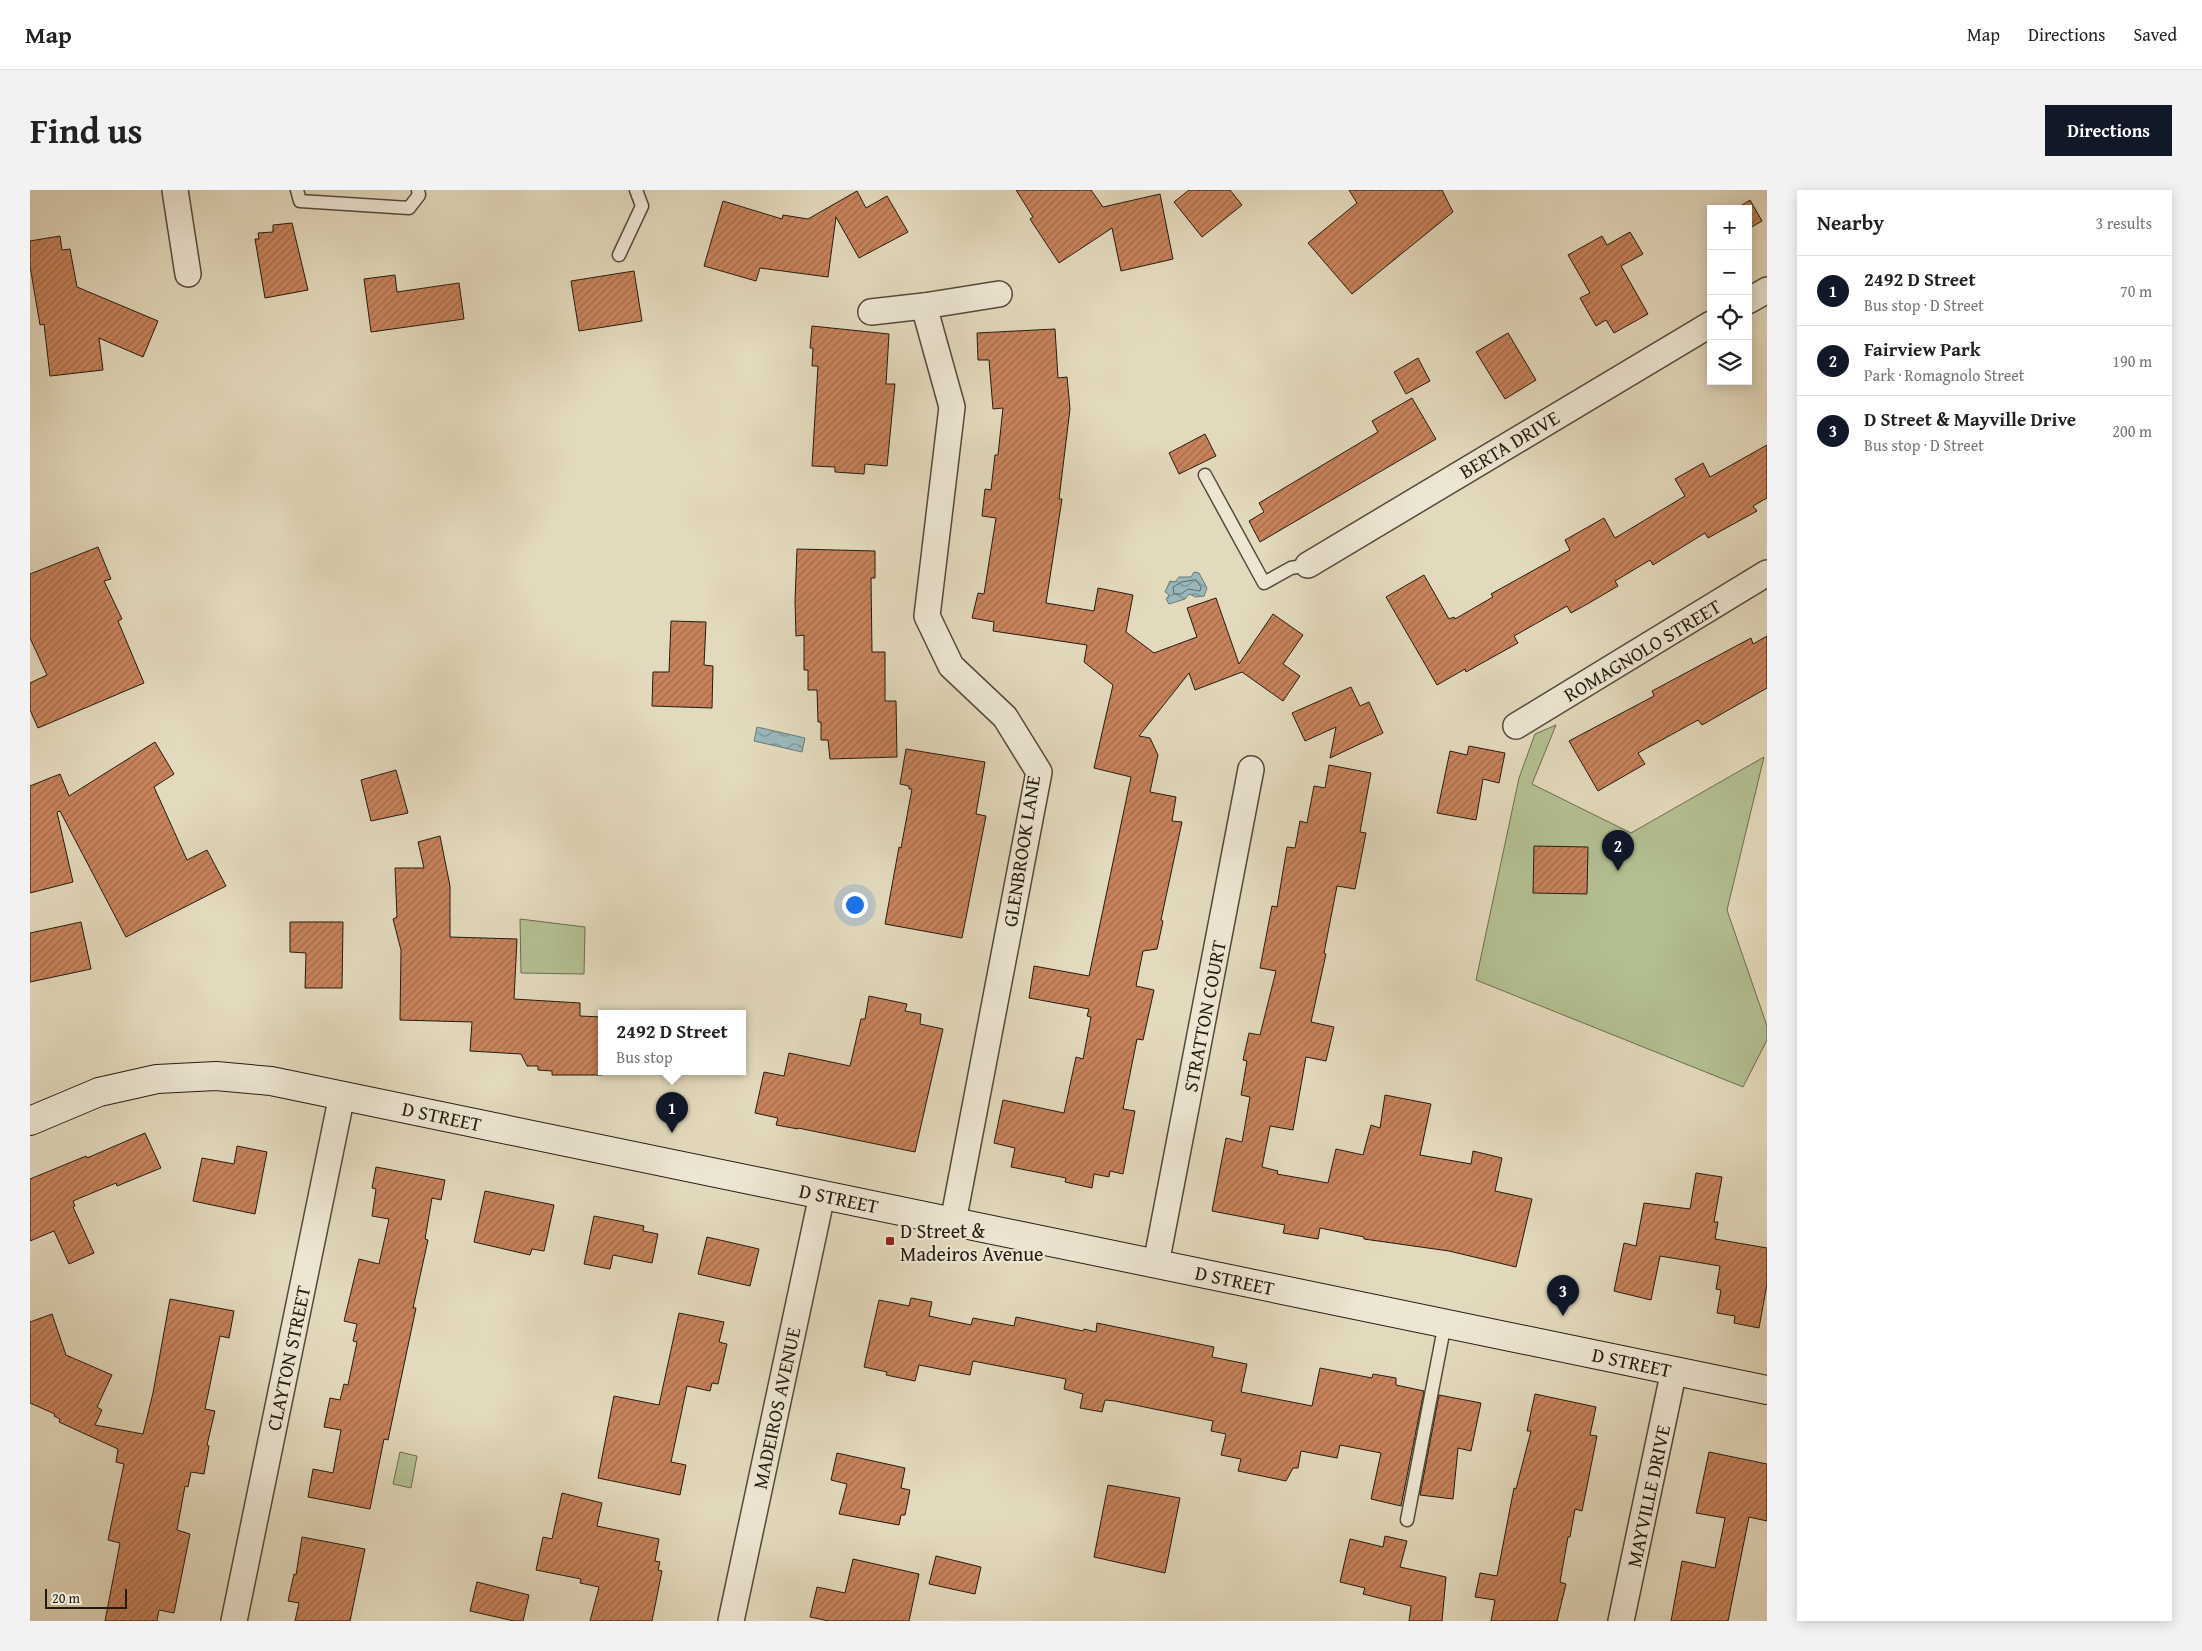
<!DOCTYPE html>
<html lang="en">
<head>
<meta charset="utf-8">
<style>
	:root { --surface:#fff; --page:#f2f2f2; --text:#222; --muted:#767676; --line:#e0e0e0; --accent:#111827 }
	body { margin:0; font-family:"Gentium Book Plus",serif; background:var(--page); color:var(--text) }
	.controls { position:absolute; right:15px; top:15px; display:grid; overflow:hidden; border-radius:0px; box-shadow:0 2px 12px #0003 }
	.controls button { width:45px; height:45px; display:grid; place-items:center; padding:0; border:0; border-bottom:1px solid var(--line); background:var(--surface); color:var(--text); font:25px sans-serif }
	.scale { position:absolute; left:15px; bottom:12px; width:82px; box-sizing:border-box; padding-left:5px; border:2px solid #241b0f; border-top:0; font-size:14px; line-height:18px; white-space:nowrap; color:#241b0f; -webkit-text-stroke:4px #ede6d3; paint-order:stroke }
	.you { position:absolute; left:824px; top:714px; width:18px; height:18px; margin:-12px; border:4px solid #fff; border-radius:50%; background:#1a73e8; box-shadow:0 0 0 8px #1a73e833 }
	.badge { display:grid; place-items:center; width:32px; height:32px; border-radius:50%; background:var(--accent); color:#fff; font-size:16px; font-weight:700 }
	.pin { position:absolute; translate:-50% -41px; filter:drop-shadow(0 1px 2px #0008) }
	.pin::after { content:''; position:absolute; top:26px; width:18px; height:15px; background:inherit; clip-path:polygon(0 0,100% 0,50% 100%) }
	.popup { position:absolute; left:568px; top:820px; width:148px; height:65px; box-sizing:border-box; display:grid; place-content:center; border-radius:0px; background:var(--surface); filter:drop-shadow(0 1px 4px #0005); font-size:16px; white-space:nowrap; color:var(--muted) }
	.popup b { font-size:19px; color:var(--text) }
	.popup::after { content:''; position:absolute; left:50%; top:100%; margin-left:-10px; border:10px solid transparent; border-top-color:var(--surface) }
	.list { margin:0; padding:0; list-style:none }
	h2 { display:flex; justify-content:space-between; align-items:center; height:65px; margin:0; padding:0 20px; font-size:21px }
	h2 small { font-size:16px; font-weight:400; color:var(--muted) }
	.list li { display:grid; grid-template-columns:32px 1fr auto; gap:15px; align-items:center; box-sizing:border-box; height:70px; padding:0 20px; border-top:1px solid var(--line) }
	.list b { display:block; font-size:19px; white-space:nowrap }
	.list p { margin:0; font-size:16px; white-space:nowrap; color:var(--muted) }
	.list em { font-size:16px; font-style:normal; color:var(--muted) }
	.icon { flex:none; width:28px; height:28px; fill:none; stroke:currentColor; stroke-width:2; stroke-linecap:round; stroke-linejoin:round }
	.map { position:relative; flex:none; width:1737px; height:1431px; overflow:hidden; border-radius:0px }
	header { display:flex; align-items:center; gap:30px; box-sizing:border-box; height:70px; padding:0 25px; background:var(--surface); border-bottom:1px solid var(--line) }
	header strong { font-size:24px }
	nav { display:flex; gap:28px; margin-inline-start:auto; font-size:18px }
	.intro { display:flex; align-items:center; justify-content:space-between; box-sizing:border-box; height:120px; padding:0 30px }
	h1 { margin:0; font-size:35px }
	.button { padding:12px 22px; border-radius:0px; background:var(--accent); color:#fff; font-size:18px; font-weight:700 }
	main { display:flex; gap:30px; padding:0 30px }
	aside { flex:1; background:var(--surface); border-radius:0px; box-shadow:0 2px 12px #0003 }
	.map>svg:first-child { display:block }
	.green { fill:#b3bf91; stroke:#6c6d50 }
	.water { fill:url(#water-waves); stroke:#6b7977 }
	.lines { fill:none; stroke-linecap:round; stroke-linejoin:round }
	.shore { stroke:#5f6966; stroke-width:1 }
	.building { fill:url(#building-hatch); stroke:#241b0f }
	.lane-casing { stroke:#544a3a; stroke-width:15 }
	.street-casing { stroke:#544a3a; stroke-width:28 }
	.secondary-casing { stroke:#241b0f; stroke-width:30 }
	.lane { stroke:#ede6d3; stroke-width:12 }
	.street { stroke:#ede6d3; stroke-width:25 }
	.secondary { stroke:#ede6d3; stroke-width:28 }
	.poi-dot { fill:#8f2418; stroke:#ede6d3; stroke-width:2 }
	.labels { text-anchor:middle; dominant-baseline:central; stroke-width:4.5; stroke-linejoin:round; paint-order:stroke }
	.street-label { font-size:20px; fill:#241b0f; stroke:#ede6d3 }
	.poi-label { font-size:20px; fill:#241b0f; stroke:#ede6d3; text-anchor:start }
</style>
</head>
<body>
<header>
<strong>Map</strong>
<nav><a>Map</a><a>Directions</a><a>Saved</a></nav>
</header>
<div class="intro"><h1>Find us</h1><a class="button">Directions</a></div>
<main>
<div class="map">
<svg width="1737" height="1431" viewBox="0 0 1737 1431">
	<defs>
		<pattern id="water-waves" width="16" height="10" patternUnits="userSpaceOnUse" patternTransform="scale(1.25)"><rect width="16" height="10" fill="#9ab7bc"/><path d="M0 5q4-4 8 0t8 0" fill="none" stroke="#7d9497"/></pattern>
		<pattern id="building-hatch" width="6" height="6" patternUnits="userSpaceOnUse" patternTransform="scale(1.25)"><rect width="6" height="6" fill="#c8835c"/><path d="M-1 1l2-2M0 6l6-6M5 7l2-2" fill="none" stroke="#a26a4a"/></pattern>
	</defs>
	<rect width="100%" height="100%" fill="#e3d9bc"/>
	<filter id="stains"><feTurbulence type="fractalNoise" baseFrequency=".004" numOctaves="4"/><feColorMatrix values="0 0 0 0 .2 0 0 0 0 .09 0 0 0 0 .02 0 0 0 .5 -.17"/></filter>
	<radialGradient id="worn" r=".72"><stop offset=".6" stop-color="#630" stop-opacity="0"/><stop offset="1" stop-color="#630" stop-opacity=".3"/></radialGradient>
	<g class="green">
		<path d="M 1526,535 L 1502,594 L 1601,643 L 1734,567 L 1697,720 L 1737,836 L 1737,850 L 1713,897 L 1446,790 L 1489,588 L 1505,544 Z"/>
		<path d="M 490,729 L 555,737 L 554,784 L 491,783 Z"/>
		<path d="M 370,1262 L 387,1266 L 381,1298 L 363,1294 Z"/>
	</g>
	<g class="water">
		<path d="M 1164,382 L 1169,383 L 1177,398 L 1174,406 L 1166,407 L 1159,404 L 1155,409 L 1139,414 L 1136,409 L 1139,405 L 1135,402 L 1140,391 L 1145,392 L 1149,387 L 1161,387 Z"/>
		<path d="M 727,537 L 775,548 L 772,562 L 724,551 Z"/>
	</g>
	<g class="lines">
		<path class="shore" d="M 1166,390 L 1171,397 L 1170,401 L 1158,399 L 1151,404 L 1144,404 L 1143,397 L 1152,392 Z"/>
	</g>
	<g class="building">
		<path d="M 986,0 L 1061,0 L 1073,17 L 1130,4 L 1143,69 L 1091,81 L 1082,38 L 1029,73 L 1000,29 L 1003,27 Z"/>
		<path d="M 1159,0 L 1200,0 L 1212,15 L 1172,47 L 1144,12 Z"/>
		<path d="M 1319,0 L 1412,0 L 1423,22 L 1322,104 L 1278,53 L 1327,13 Z"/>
		<path d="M 827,1 L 836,18 L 857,6 L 878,42 L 829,68 L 806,27 L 798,87 L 730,78 L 726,91 L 674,76 L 693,11 L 752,29 L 753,25 L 778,29 Z"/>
		<path d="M 1720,10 L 1732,31 L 1718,39 L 1718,19 L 1706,19 Z"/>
		<path d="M 262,33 L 278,100 L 235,108 L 225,49 L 229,49 L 228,43 L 243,42 L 243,35 Z"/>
		<path d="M 1600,42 L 1613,64 L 1591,76 L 1618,124 L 1584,143 L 1576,130 L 1566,136 L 1550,108 L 1560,103 L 1538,65 L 1572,46 L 1577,55 Z"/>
		<path d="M 30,46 L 32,60 L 40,59 L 47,97 L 128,131 L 113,167 L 69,148 L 73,180 L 20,186 L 14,134 L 10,135 L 0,76 L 0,51 Z"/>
		<path d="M 604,81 L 612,131 L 549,141 L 541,91 Z"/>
		<path d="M 365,85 L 367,102 L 429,93 L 434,129 L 341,142 L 334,89 Z"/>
		<path d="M 782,136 L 859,144 L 856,194 L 865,194 L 857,276 L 835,274 L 834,284 L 805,282 L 805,277 L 782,276 L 788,176 L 782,176 L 783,158 L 780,158 Z"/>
		<path d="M 1025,139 L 1028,188 L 1037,187 L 1040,219 L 1029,309 L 1032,309 L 1016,413 L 1064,421 L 1068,398 L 1103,405 L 1096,442 L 1124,463 L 1167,447 L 1157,418 L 1186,408 L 1209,474 L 1243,424 L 1273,445 L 1253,474 L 1270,486 L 1253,511 L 1212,482 L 1165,500 L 1159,483 L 1109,546 L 1120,548 L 1128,565 L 1120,602 L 1146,607 L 1142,631 L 1152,632 L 1131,730 L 1133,731 L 1127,759 L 1113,761 L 1106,796 L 1124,800 L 1113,850 L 1107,849 L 1093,919 L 1105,921 L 1093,984 L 1080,981 L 1079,987 L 1064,984 L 1062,998 L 1035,992 L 1036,988 L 981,977 L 985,958 L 964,953 L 973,910 L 1034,923 L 1046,867 L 1053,869 L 1061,827 L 1057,826 L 1059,819 L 999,808 L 1004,776 L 1059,786 L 1101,587 L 1064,578 L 1083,495 L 1054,472 L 1057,455 L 963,441 L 964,432 L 942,428 L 948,403 L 954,404 L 966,328 L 952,326 L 955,299 L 961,300 L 965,265 L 968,265 L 973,218 L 963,219 L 959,170 L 948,170 L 947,143 Z"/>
		<path d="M 1478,143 L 1506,190 L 1475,209 L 1446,162 Z"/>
		<path d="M 1388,168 L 1400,191 L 1376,204 L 1364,182 Z"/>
		<path d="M 1382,208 L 1406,249 L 1230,352 L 1219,331 L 1234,322 L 1229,313 L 1348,242 L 1342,231 Z"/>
		<path d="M 1175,244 L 1186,266 L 1149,284 L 1139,263 Z"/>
		<path d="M 1737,255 L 1737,308 L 1723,316 L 1727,321 L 1678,348 L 1675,343 L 1623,375 L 1620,370 L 1585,391 L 1588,396 L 1559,413 L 1541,423 L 1537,416 L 1484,446 L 1488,453 L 1436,482 L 1435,479 L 1407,495 L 1356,407 L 1394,385 L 1419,429 L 1424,427 L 1425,429 L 1463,407 L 1461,404 L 1540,360 L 1535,350 L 1574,328 L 1585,348 L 1655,306 L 1645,289 L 1673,273 L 1680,287 Z"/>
		<path d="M 68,357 L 81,389 L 74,391 L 92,429 L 88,431 L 114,493 L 8,538 L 0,520 L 0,493 L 17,485 L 0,448 L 0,384 Z"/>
		<path d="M 767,359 L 845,361 L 845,388 L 841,388 L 842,462 L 855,462 L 855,511 L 866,511 L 867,567 L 800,569 L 798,550 L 791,550 L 791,532 L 788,532 L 787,500 L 778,500 L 778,480 L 774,480 L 774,445 L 766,446 L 765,411 Z"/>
		<path d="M 641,431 L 676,432 L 674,475 L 683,476 L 682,518 L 622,516 L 623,482 L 639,482 Z"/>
		<path d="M 1737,446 L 1737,498 L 1672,535 L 1668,530 L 1608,563 L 1615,574 L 1568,601 L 1539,551 L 1624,506 L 1622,501 L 1693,463 L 1721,448 L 1723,454 Z"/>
		<path d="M 1321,497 L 1330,516 L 1339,512 L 1353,543 L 1300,568 L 1306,537 L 1275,551 L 1262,523 Z"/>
		<path d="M 125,552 L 144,584 L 124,597 L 157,670 L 177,660 L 196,696 L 96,747 L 30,621 L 27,622 L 43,692 L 0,703 L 0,596 L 30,584 L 39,606 Z"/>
		<path d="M 1439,556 L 1475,563 L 1469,593 L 1453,589 L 1446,630 L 1407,623 L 1420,561 L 1437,565 Z"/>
		<path d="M 876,559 L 955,572 L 946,624 L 956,626 L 932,748 L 855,734 L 869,657 L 871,658 L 882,599 L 879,599 L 879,596 L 870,594 Z"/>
		<path d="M 1299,575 L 1341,583 L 1330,642 L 1336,643 L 1325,699 L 1307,696 L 1294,763 L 1296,764 L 1281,832 L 1304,837 L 1296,871 L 1276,867 L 1263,940 L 1240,936 L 1232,977 L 1248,981 L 1247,984 L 1298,993 L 1306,959 L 1333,965 L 1341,935 L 1350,938 L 1355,905 L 1401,914 L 1390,965 L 1441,974 L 1443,961 L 1472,968 L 1465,1001 L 1502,1009 L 1486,1077 L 1419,1061 L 1334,1049 L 1334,1047 L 1290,1038 L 1288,1049 L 1253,1043 L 1255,1035 L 1182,1021 L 1196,948 L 1212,952 L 1220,907 L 1211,905 L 1217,871 L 1213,870 L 1219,843 L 1230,845 L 1246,781 L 1230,778 L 1242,716 L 1247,717 L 1257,657 L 1265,658 L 1270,631 L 1277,633 L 1284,596 L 1295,598 Z"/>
		<path d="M 366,580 L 378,623 L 341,631 L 331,590 Z"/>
		<path d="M 410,646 L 420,696 L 420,747 L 487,749 L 484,809 L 550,813 L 550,826 L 572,827 L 572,885 L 522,885 L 522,881 L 508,880 L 508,876 L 497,876 L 491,864 L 440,861 L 442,832 L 370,830 L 371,760 L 363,729 L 367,727 L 365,678 L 394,678 L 388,652 Z"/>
		<path d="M 1504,656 L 1558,657 L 1557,704 L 1503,703 Z"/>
		<path d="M 51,732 L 61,779 L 0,792 L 0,743 Z"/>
		<path d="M 260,732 L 313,732 L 312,798 L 275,798 L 276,763 L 260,762 Z"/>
		<path d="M 839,806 L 877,814 L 875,821 L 891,824 L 890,834 L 913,839 L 885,962 L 768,938 L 768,939 L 746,935 L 748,928 L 725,923 L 734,882 L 754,886 L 759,863 L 820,876 L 831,829 L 835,829 Z"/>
		<path d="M 115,943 L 131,978 L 87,996 L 86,993 L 43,1011 L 45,1016 L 43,1017 L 64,1063 L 39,1074 L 24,1041 L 0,1051 L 0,989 L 56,966 L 57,968 Z"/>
		<path d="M 207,956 L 237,962 L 225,1024 L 163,1011 L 172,968 L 204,974 Z"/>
		<path d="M 346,977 L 415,990 L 411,1010 L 402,1008 L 395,1049 L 398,1050 L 383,1118 L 386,1118 L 358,1250 L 354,1249 L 340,1319 L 278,1307 L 283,1279 L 303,1283 L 311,1240 L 294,1237 L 300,1208 L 310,1210 L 314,1194 L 318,1195 L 327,1152 L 323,1151 L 327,1134 L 314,1131 L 329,1069 L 349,1074 L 359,1029 L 342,1026 L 346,999 L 342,998 Z"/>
		<path d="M 1666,983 L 1692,987 L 1684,1032 L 1688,1032 L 1685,1049 L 1737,1058 L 1737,1094 L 1729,1138 L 1704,1133 L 1705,1126 L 1687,1123 L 1691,1100 L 1686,1099 L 1690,1076 L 1630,1066 L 1621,1110 L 1584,1101 L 1594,1053 L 1606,1056 L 1614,1013 L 1660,1019 Z"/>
		<path d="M 455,1001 L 524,1015 L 514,1061 L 502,1059 L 500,1065 L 444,1052 Z"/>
		<path d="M 564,1026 L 614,1036 L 613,1041 L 628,1044 L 622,1073 L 583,1065 L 580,1079 L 554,1074 Z"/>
		<path d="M 677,1047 L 729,1059 L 720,1096 L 668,1084 Z"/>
		<path d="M 881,1108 L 902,1112 L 899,1126 L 941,1135 L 943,1128 L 984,1136 L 986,1127 L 1053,1141 L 1054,1139 L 1066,1142 L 1067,1133 L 1184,1157 L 1182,1167 L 1217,1174 L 1211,1202 L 1282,1216 L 1290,1178 L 1342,1188 L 1343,1184 L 1366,1188 L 1366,1195 L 1394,1201 L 1371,1316 L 1341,1309 L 1351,1263 L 1310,1255 L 1307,1268 L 1271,1261 L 1268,1278 L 1263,1278 L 1256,1291 L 1208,1281 L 1211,1269 L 1191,1265 L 1196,1244 L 1181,1241 L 1183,1231 L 1085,1211 L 1075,1210 L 1072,1222 L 1050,1218 L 1053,1204 L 1034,1199 L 1036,1189 L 943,1171 L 940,1185 L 889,1175 L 885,1191 L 856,1185 L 857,1182 L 834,1177 L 849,1110 L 879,1116 Z"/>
		<path d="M 140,1109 L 204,1121 L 199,1148 L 190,1146 L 175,1219 L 185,1221 L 177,1255 L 179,1256 L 174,1284 L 161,1282 L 158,1297 L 155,1296 L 147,1340 L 160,1344 L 144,1423 L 129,1420 L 127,1431 L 75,1431 L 90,1353 L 78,1350 L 94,1274 L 86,1272 L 88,1259 L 29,1232 L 30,1229 L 24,1226 L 25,1224 L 0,1213 L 0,1132 L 22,1124 L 36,1165 L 82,1185 L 67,1217 L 72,1220 L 65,1235 L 113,1244 L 123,1203 Z"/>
		<path d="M 649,1123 L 694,1132 L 689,1152 L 697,1154 L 688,1194 L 682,1193 L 680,1201 L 657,1196 L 641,1272 L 656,1275 L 650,1305 L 568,1288 L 584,1206 L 629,1215 Z"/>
		<path d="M 1505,1204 L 1566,1217 L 1560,1245 L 1567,1246 L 1552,1321 L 1545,1319 L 1540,1347 L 1538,1347 L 1530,1392 L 1536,1394 L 1527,1431 L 1461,1431 L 1465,1410 L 1445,1407 L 1450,1383 L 1467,1386 L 1484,1298 L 1486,1299 L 1501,1241 L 1497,1241 Z"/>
		<path d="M 1409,1205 L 1451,1213 L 1441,1261 L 1428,1258 L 1423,1309 L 1390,1305 Z"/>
		<path d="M 1679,1262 L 1737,1274 L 1737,1331 L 1719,1327 L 1698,1431 L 1641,1431 L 1652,1371 L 1685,1378 L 1695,1328 L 1666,1323 Z"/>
		<path d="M 807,1263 L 875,1278 L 871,1298 L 880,1300 L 875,1325 L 871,1325 L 869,1335 L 809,1324 L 817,1294 L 801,1290 Z"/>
		<path d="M 1078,1295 L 1150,1308 L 1135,1383 L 1064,1367 Z"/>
		<path d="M 532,1303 L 572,1313 L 567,1336 L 629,1349 L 625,1371 L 630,1372 L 628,1380 L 632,1381 L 622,1431 L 560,1431 L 569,1397 L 550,1393 L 551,1389 L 506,1380 L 513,1347 L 522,1349 Z"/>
		<path d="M 1355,1346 L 1377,1351 L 1370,1377 L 1416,1387 L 1412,1431 L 1379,1431 L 1381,1416 L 1333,1404 L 1335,1398 L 1310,1392 L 1320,1349 L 1353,1357 Z"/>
		<path d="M 272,1347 L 335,1359 L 320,1431 L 265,1431 L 269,1413 L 258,1411 L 264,1384 L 266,1385 Z"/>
		<path d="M 906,1366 L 951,1377 L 945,1404 L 899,1394 Z"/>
		<path d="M 823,1369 L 889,1384 L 879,1431 L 799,1431 L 780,1427 L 787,1397 L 815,1403 Z"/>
		<path d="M 447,1392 L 499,1405 L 493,1431 L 484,1431 L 440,1421 Z"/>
	</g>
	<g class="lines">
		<defs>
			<g id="lane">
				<path d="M 267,0 L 270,11 L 379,18 L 389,5 L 388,0"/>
				<path d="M 589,65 L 612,16 L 606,0"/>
				<path d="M 1175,285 L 1234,393 L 1261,378 L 1278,375"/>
				<path d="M 1377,1330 L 1415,1133"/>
			</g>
			<g id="street">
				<path d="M 145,0 L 158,84"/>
				<path d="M 1718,111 L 1737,100"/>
				<path d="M 894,116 L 922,217 L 897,426 L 921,476 L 975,527 L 1009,582 L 923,1032"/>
				<path d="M 841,122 L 894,116 L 969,104"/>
				<path d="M 1278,375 L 1681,134"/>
				<path d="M 1486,536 L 1737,383"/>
				<path d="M 1126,1074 L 1221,579"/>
				<path d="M 204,1431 L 312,905"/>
				<path d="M 701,1431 L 792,1005"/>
				<path d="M 1591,1431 L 1644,1180"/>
			</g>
			<path id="secondary" d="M 0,931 L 69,902 L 127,889 L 186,886 L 241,891 L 1737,1200"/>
		</defs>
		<use href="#lane" class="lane-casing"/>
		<use href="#street" class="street-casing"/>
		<use href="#secondary" class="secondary-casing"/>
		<use href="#lane" class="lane"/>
		<use href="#street" class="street"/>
		<use href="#secondary" class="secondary"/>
	</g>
	<rect class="poi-dot" x="855" y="1046" width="10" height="10" rx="2.5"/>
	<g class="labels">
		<g class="street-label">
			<text transform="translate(1479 254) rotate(-31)">BERTA DRIVE</text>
			<text transform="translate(1612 460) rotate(-31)">ROMAGNOLO STREET</text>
			<text transform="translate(991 661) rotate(-81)">GLENBROOK LANE</text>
			<text transform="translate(1174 826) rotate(-79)">STRATTON COURT</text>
			<text transform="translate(412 926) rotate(12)">D STREET</text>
			<text transform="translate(809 1008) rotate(12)">D STREET</text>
			<text transform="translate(1205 1090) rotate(12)">D STREET</text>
			<text transform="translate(258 1168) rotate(-78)">CLAYTON STREET</text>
			<text transform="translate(1602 1172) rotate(12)">D STREET</text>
			<text transform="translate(746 1218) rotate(-78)">MADEIROS AVENUE</text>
			<text transform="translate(1618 1306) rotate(-78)">MAYVILLE DRIVE</text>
		</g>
		<g class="poi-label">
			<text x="870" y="1040">D Street &amp;<tspan x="870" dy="23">Madeiros Avenue</tspan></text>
		</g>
	</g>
	<rect width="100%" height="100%" filter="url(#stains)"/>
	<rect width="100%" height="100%" fill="url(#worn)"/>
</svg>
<div class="controls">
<button>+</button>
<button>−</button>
<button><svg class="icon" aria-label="locate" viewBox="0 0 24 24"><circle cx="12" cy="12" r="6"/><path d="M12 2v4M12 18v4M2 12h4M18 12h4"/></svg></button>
<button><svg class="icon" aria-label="layers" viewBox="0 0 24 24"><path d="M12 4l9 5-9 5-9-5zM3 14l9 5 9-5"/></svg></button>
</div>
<div class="scale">20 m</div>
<div class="you"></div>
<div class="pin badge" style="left:642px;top:943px">1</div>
<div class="popup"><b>2492 D Street</b>Bus stop</div>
<div class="pin badge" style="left:1588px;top:681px">2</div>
<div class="pin badge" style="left:1533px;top:1126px">3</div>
</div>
<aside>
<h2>Nearby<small>3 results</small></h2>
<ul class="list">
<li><span class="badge">1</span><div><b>2492 D Street</b><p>Bus stop · D Street</p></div><em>70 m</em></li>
<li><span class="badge">2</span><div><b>Fairview Park</b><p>Park · Romagnolo Street</p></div><em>190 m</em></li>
<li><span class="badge">3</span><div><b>D Street &amp; Mayville Drive</b><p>Bus stop · D Street</p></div><em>200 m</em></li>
</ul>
</aside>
</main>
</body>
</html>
